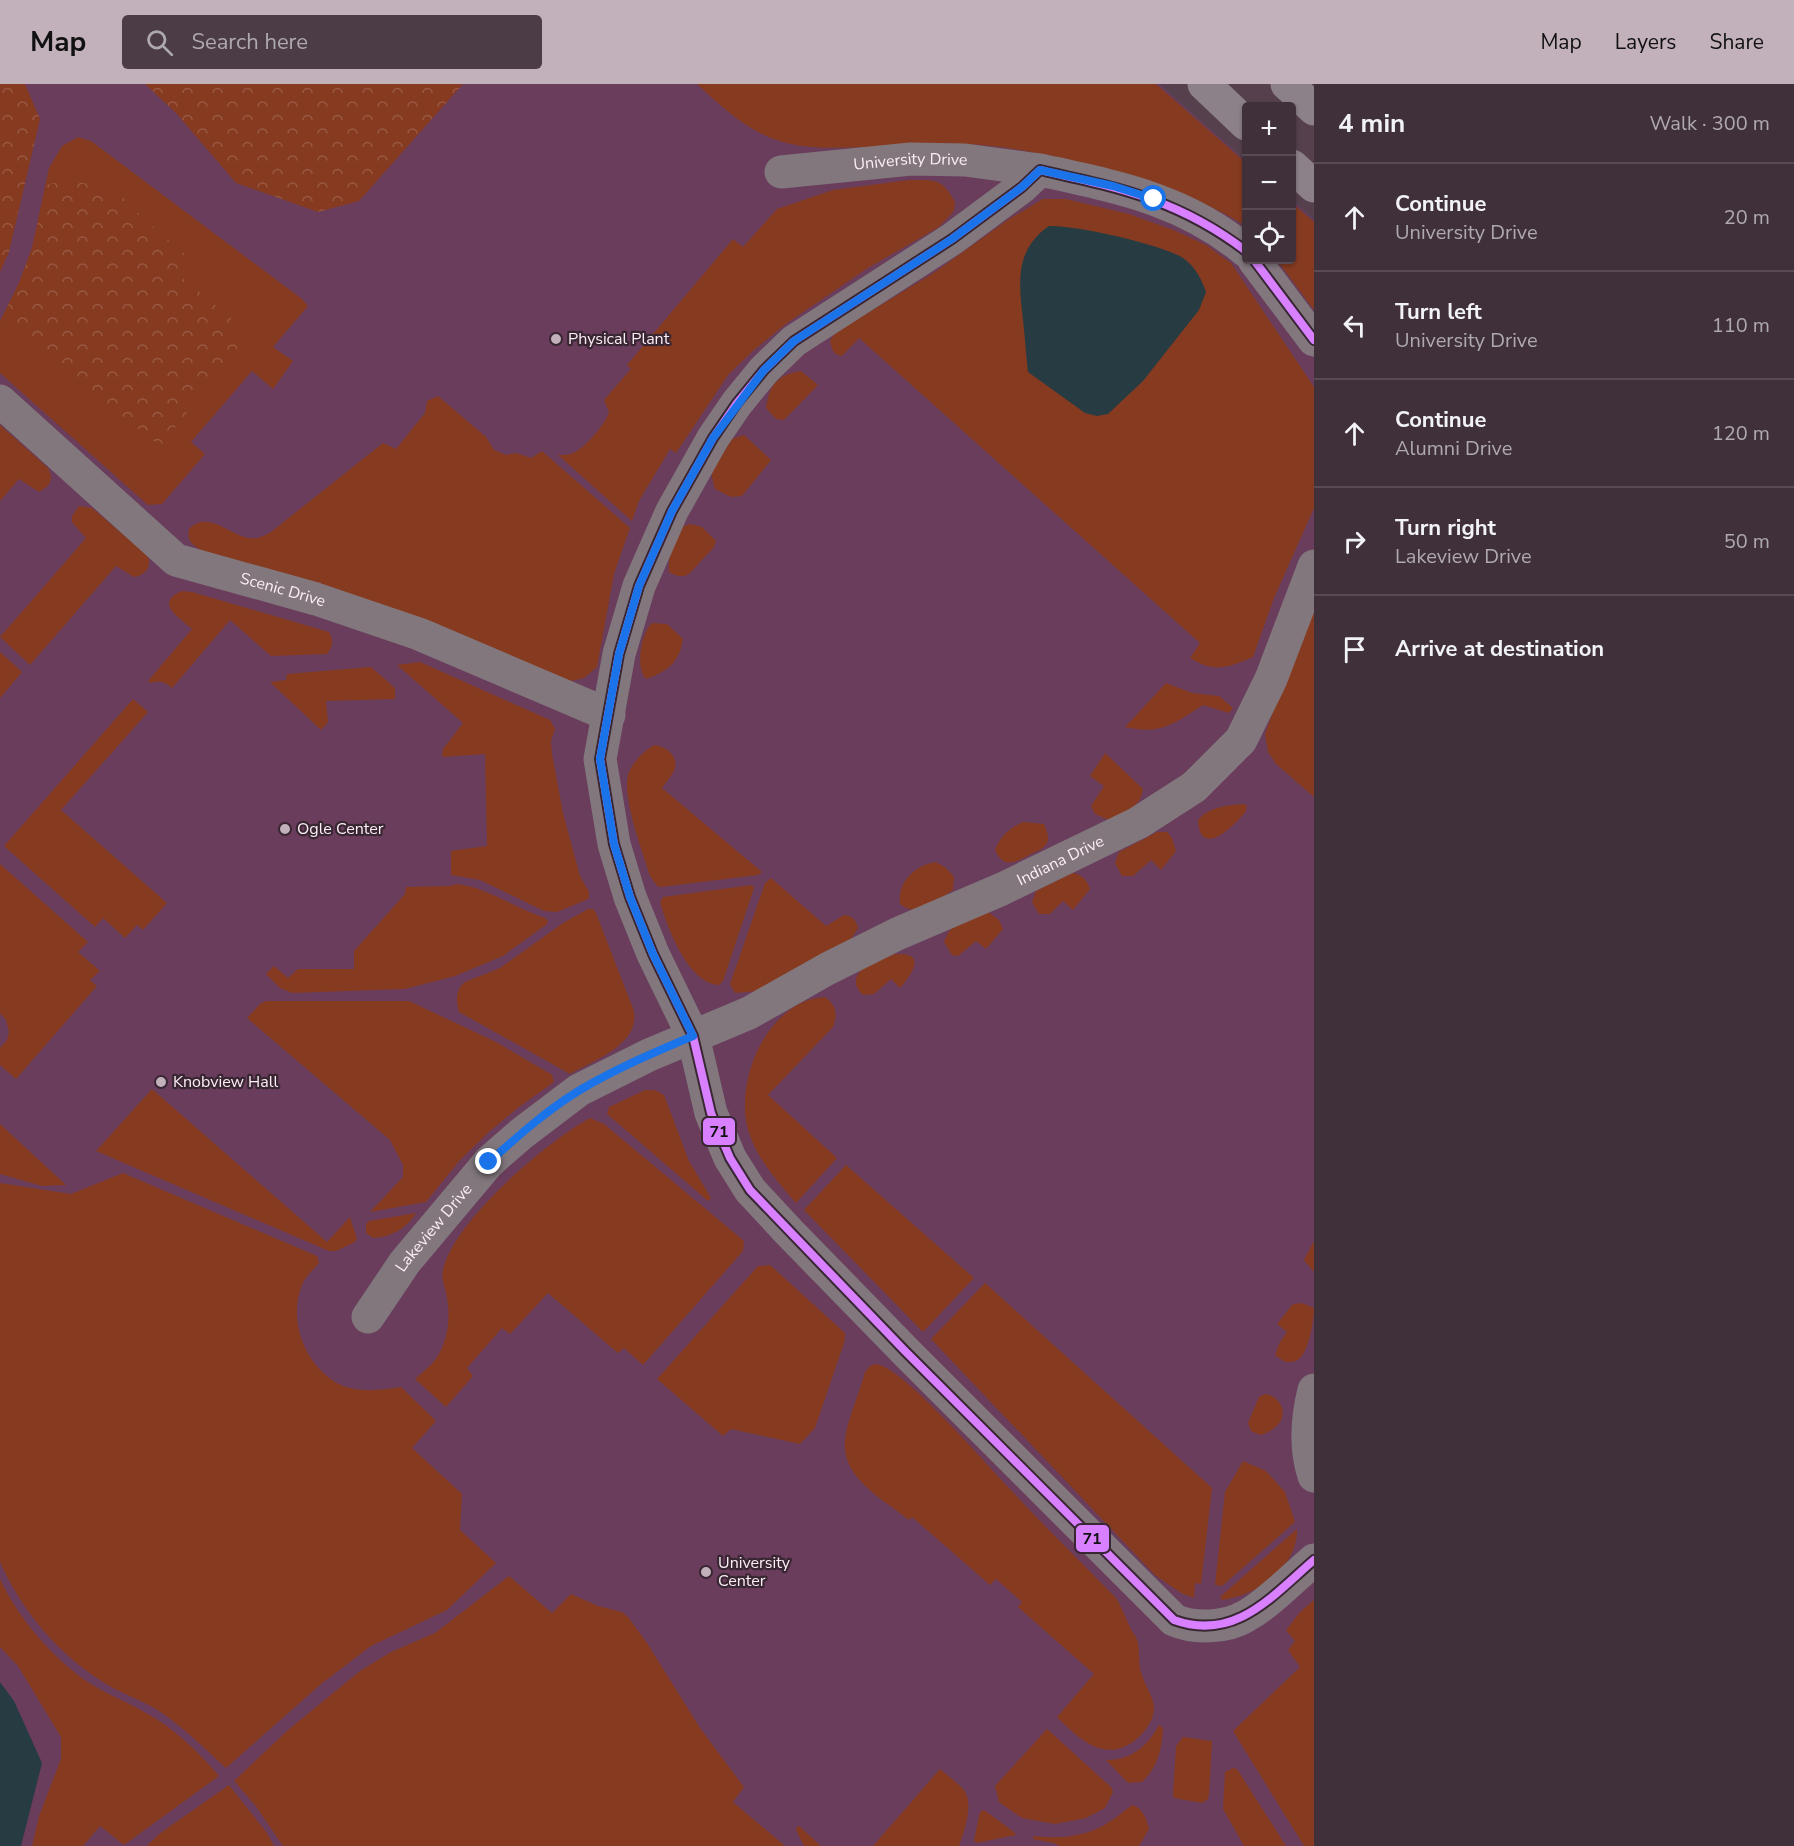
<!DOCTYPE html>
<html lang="en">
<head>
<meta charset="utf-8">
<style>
	:root { --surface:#40303a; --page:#4b3c45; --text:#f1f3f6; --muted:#aea9af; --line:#594b54; --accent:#c2b0bb }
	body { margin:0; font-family:"Nunito Sans",sans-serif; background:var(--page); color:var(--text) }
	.controls { position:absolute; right:18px; top:18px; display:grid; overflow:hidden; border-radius:6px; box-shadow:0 2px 4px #0004 }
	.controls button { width:54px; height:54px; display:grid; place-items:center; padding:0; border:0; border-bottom:2px solid var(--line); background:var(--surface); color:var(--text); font:30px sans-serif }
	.stop { position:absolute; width:18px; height:18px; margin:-14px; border:4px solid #1a73e8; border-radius:50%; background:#fff }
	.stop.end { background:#1a73e8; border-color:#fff; box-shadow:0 2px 6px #0008 }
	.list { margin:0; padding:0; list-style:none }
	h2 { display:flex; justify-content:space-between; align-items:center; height:78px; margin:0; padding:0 24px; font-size:26px }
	h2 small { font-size:20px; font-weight:400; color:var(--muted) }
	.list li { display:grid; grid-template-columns:39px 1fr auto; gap:18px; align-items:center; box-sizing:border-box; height:108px; padding:0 24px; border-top:2px solid var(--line) }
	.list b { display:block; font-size:22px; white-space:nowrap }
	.list p { margin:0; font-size:20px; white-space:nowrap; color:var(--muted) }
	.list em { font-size:20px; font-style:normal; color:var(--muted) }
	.icon { flex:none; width:33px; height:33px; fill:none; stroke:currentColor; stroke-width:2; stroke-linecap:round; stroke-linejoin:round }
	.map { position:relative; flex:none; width:1314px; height:1762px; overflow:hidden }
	header { display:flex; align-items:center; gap:36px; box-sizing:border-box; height:84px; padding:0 30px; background:var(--accent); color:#111 }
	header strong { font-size:28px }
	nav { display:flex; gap:33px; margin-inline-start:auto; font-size:21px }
	.search { width:420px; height:54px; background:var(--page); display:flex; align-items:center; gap:15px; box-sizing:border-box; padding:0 21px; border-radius:6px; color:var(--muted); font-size:22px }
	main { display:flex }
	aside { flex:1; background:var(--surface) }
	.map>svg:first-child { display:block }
	.built { fill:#693d5b }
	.grass { fill:#863b21 }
	.forest { fill:url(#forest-crowns) }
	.water { fill:#273b42 }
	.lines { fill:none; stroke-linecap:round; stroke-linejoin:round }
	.minor { stroke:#81777d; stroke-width:33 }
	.major { stroke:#8d8189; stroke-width:33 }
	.bus-1-casing { stroke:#382632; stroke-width:12 }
	.bus-1 { stroke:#d880ff; stroke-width:8 }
	.route { stroke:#1a73e8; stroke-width:8 }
	.poi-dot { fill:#c2b0bb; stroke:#382632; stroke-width:2 }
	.labels { text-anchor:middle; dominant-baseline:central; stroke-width:4.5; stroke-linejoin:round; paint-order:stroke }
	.street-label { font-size:16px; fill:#fcedf6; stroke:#382632 }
	.poi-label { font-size:16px; fill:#fcedf6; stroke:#382632; text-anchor:start }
	.line-badge { stroke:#382632; stroke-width:2 }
	.pale-badge-label { font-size:16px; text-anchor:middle; font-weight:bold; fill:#111 }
</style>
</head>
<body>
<header>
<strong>Map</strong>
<div class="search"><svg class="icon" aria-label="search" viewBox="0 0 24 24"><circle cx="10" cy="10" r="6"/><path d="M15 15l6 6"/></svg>Search here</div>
<nav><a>Map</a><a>Layers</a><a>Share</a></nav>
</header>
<main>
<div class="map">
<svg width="1314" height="1762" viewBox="0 0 1314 1762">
	<defs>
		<pattern id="forest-crowns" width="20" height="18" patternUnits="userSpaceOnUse" patternTransform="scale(1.5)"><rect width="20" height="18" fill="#863b21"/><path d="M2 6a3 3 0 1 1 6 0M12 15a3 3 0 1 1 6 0" fill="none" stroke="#985842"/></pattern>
	</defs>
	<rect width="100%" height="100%" fill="#56404e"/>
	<path class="built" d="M 0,0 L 1159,0 L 1246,77 L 1246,176 L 1292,176 L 1292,116 L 1314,136 L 1314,1762 L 0,1762 Z"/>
	<g class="grass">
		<path d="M 697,0 L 1156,0 L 1246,79 L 1246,142 C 1192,109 1134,91 1073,77 C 1037,69 1001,61 965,60 C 933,59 901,61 869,63 C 833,64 796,67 762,50 C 738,38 716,18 697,0 Z"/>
		<path d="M 78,53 L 91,57 L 302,215 L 308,222 L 273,263 L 293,277 L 273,305 L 252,287 L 191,358 L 205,370 L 162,420 L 148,421 L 0,289 L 0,237 L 19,199 L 32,164 L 49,84 L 62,62 Z"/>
		<path d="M 909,96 C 935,96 942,94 955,118 L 954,127 L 939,143 L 868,184 L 787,239 L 754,266 L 728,291 L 676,369 L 670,365 L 639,417 L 632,437 L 558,371 C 565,371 571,371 577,367 C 588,360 606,339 609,328 L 604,316 L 631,285 L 627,281 L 733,155 L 743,163 L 777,125 L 833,106 Z"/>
		<path d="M 1043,115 L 1066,115 L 1129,130 L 1176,147 L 1206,161 L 1231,179 L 1314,303 L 1314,424 L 1274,514 L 1253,573 C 1227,584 1215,589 1190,574 L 1200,559 L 859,254 L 842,272 C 833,271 832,265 830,257 L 835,249 L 935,188 L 1009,135 Z"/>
		<path d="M 1292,119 L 1314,138 L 1314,226 L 1277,176 L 1292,176 Z"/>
		<path d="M 801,287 L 818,301 L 784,336 L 776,335 L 766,324 C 769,300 778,291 801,287 Z"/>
		<path d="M 438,312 L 486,353 L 494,366 L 506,371 L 516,369 L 531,374 L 542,367 L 630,444 L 614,490 L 597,583 L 584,594 L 571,597 L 208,470 C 196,463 186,460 189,445 C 210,423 234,458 257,454 C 262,453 267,450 271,448 L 383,359 L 396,365 L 425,329 L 427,317 Z"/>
		<path d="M 0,341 L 48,384 C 54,396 51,401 39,408 L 19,395 L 0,417 Z"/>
		<path d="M 744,351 L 771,376 L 742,412 L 731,413 L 715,405 L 711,389 L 732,355 Z"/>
		<path d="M 79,422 L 92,424 L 147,471 C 153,482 145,492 134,493 L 116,482 L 30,581 L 0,553 L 86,454 L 72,438 L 72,432 Z"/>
		<path d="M 690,440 L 702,443 L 716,457 L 714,463 L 689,490 C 681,494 676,492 669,488 C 667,470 674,457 684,442 Z"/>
		<path d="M 182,507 L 192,508 L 329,548 C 334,557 333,562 327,570 L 271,572 L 230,536 L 172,604 C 165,598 160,596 151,599 L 148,597 L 192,545 C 180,534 153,519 182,507 Z"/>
		<path d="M 1314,515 L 1314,713 L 1276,680 L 1268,668 L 1265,650 Z"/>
		<path d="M 652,539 L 667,540 L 683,555 C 679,579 668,587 646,595 C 635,584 641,549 652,539 Z"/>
		<path d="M 0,568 L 22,588 L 0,614 Z"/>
		<path d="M 420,578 L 550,636 L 555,645 L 551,657 L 552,670 L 563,729 L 580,792 L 589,808 L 589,814 L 586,816 L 557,828 L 544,827 L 480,796 L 451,791 L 451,767 L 487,762 L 485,670 L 442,673 L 443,665 L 463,639 L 397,581 Z"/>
		<path d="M 371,583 L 395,604 L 395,615 L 326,617 L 328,638 L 321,646 L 270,598 L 286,596 L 287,590 Z"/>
		<path d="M 1166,599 L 1192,609 L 1219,612 L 1233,624 L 1229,629 L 1203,621 C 1173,640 1162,651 1125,643 Z"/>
		<path d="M 133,615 L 148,628 L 61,726 L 167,819 L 143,846 L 137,841 L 125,854 L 103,834 L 95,843 L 4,762 Z"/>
		<path d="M 654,661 C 667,662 680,674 674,687 C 671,693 666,698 662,704 L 762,788 L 758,791 L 661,803 L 657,802 L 650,792 C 643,769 620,709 629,688 C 634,677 643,668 654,661 Z"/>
		<path d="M 1105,669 L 1143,705 C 1140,724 1125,729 1109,736 L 1095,730 L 1091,722 L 1104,702 L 1090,692 Z"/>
		<path d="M 1244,720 L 1247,722 L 1246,727 C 1236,740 1200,777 1198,736 C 1208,723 1229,721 1244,720 Z"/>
		<path d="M 1023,738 L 1044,740 C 1046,746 1050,752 1047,759 C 1044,765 1037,767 1031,770 C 1016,778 1004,786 995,766 C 1001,751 1009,745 1023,738 Z"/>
		<path d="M 1157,748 L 1167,748 L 1172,754 L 1176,767 L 1161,786 L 1151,776 L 1133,792 L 1122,792 L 1115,779 L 1119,768 Z"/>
		<path d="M 936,778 L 946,784 L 954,793 L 953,806 C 944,812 920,828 909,825 C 906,824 903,822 900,820 C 897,798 915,781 936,778 Z"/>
		<path d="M 0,780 L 88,858 L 78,868 L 100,887 L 90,896 L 97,902 L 16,995 L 0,981 L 0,964 L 7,956 L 9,948 L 6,936 L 0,929 Z"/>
		<path d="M 1072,789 C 1082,790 1087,796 1090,805 L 1073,826 L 1063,817 L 1050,830 L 1039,830 L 1032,818 L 1036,807 Z"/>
		<path d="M 771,794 L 826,842 L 844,831 C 853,832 856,836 858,844 L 851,855 L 759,907 L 735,909 L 730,900 L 765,799 Z"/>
		<path d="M 457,800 C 489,804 514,824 545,834 L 548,837 L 547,840 L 503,872 L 455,892 L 405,905 L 292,909 L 280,904 L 266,890 L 274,882 L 288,894 L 298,885 L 354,885 L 354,867 L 405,810 L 406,803 L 450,802 Z"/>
		<path d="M 752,801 L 754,804 L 723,897 L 719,901 C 688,900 667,843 660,818 L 663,813 Z"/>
		<path d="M 588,825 L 593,825 L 596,829 L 634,927 C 640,961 593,977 570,990 L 459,928 C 456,917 455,906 465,898 L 500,884 L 563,839 Z"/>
		<path d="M 988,828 L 999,836 L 1003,845 L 986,865 L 976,857 L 958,872 L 952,871 L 944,858 L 949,847 L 954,843 Z"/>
		<path d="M 895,870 C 929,868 911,891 900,904 L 891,895 L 874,910 L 863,911 C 840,887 879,877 895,870 Z"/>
		<path d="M 825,913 C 836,921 838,930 833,943 L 768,1011 L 837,1074 L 796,1119 C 777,1097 757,1075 748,1046 C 734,996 768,916 825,913 Z"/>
		<path d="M 266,917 L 409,917 L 496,958 L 549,989 L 552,991 L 554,998 L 519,1023 L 490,1047 L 460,1076 L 426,1118 L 370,1128 L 403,1093 L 403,1081 L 390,1056 L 247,934 L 260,920 Z"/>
		<path d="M 152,1005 L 327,1158 L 350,1133 L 357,1155 L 355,1158 L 336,1167 L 329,1167 L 96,1067 Z"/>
		<path d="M 645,1006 L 655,1006 L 664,1011 L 689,1077 L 711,1114 L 708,1117 L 607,1030 L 609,1023 Z"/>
		<path d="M 590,1034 L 604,1040 L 744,1157 L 743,1167 L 643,1281 L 624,1264 L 618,1269 L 548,1209 L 510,1250 L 502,1244 L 467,1284 L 473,1292 L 446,1323 L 415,1295 C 422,1289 430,1282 435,1276 C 449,1257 451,1231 446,1209 C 444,1199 440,1193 444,1182 C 458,1134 546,1058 590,1034 Z"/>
		<path d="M 0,1040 L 66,1101 L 42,1102 L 0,1090 Z"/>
		<path d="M 846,1081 L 974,1194 L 923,1248 L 804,1126 Z"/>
		<path d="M 123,1089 L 317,1172 L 319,1179 C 313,1186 305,1193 302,1201 C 287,1237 306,1284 341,1301 C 359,1309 381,1306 401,1303 L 436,1337 L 412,1364 L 462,1410 L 460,1446 L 496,1479 L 447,1526 L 371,1562 L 321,1600 L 226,1684 C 203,1663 182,1642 156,1625 C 139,1615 120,1609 103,1598 C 59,1571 21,1526 0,1478 L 0,1099 L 71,1110 Z"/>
		<path d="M 416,1129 C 406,1145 391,1153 373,1154 L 366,1149 L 366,1140 L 369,1137 Z"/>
		<path d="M 1314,1157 L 1314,1188 L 1304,1176 Z"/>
		<path d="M 770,1181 L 845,1249 L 845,1256 L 815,1344 L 800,1360 L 731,1345 L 723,1352 L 657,1295 L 758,1182 Z"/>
		<path d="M 985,1199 L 1212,1404 L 1201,1500 L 1195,1499 L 1194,1514 L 1181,1509 L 1155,1491 L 931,1255 Z"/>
		<path d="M 1302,1219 L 1314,1224 C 1314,1236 1309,1267 1299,1275 C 1295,1278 1290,1278 1285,1278 L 1275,1271 L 1280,1258 L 1287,1248 L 1277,1240 L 1293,1220 Z"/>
		<path d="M 875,1280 C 901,1280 989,1384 1011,1406 C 1045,1443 1081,1478 1116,1514 C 1122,1524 1125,1532 1130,1543 C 1132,1548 1137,1553 1138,1559 C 1140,1570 1138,1581 1142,1591 C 1145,1602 1155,1615 1154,1625 C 1154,1635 1146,1646 1139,1653 C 1107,1682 1080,1656 1057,1633 L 1094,1590 L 1018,1523 L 1022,1518 L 996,1495 L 990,1501 L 912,1433 L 909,1436 C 883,1415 841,1394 845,1356 C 847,1336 860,1308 865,1288 L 870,1282 Z"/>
		<path d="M 1265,1310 C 1277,1311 1288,1325 1280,1338 C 1276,1344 1268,1349 1260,1351 L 1251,1347 L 1248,1339 L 1259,1313 Z"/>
		<path d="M 1243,1377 L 1266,1387 L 1285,1408 L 1295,1438 L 1222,1502 L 1215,1501 L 1225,1408 Z"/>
		<path d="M 1297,1445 C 1298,1484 1255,1512 1222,1516 L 1220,1513 Z"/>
		<path d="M 509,1492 L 552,1529 L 571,1510 L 598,1522 L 622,1528 L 628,1533 L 647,1559 L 700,1644 L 744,1703 L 733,1718 L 785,1762 L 283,1762 L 255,1721 L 234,1697 L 288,1646 L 360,1587 L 391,1568 L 435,1549 Z"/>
		<path d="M 0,1495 C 17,1531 46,1566 78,1591 C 98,1607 124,1616 146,1629 C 174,1644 199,1668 219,1692 L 124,1761 L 100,1742 L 83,1762 L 32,1762 L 39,1732 L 61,1675 L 61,1653 L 18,1582 L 0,1563 Z"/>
		<path d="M 1314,1516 L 1314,1762 L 1304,1762 L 1233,1647 L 1300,1583 L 1288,1566 L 1295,1557 L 1286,1546 L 1301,1527 Z"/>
		<path d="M 1159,1641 L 1163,1644 C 1162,1665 1158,1683 1142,1698 L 1128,1699 L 1106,1676 C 1131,1676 1147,1663 1159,1641 Z"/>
		<path d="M 1047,1645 L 1111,1703 L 1113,1708 L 1105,1724 L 1086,1734 L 1055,1740 L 1022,1734 L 999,1718 L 995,1702 Z"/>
		<path d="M 1183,1653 L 1212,1657 L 1209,1711 L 1208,1715 L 1202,1719 L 1174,1714 L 1173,1710 L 1176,1662 Z"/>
		<path d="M 1233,1684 L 1237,1685 L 1286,1762 L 1244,1762 L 1223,1725 L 1225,1688 Z"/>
		<path d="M 940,1685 C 948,1692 957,1698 963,1705 C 975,1719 964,1747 959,1762 L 873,1762 Z"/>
		<path d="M 229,1701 L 267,1749 L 274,1762 L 147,1762 L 159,1750 Z"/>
		<path d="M 1133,1721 C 1142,1724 1147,1735 1149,1745 L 1139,1762 L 1059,1762 L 1054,1759 L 1033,1755 L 1034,1752 C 1060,1755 1087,1753 1109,1738 C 1118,1733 1124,1726 1133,1721 Z"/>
		<path d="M 984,1726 L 1014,1748 L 1016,1751 L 976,1759 L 974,1756 L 980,1728 Z"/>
		<path d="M 798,1742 L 799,1742 L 821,1762 L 804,1762 L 796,1746 Z"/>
	</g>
	<g class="forest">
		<path d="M 0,0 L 25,0 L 40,35 L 9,168 L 0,188 Z"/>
		<path d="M 145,0 L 463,0 L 359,117 L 318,128 L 236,99 L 176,29 Z"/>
		<path d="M 64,97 L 91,100 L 125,115 L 147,138 L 185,170 L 184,195 L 232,235 L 241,260 L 160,362 L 1,236 L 19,199 L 32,164 L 46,101 Z"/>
	</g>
	<g class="water">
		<path d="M 1049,142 C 1075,141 1161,160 1183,174 C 1195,182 1202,196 1206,208 L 1199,226 L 1143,297 L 1108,330 L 1097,332 L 1085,329 L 1028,288 C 1026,271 1025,254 1023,236 C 1019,200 1014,166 1049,142 Z"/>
		<path d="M 0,1598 L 14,1617 L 42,1679 L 21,1762 L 0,1762 Z"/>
	</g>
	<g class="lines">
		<g class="minor">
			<path id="s1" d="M 781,88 L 911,75 L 965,76 L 1040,86"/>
			<path d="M 1246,167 C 1184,115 1117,103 1040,86 L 1022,103 L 952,155 L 794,257 L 764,286 L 737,319 L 713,354 L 672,427 L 639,502 L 619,570 L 600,675 L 614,760 L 630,813 L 653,870 L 693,952 L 711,1029 L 730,1074 L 750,1106 L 789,1148 L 905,1267 L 1174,1536 C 1194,1545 1226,1544 1246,1532 C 1269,1519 1294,1493 1314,1476"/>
			<path d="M 1254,176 L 1314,256"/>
			<path id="s2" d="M 0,317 L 176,476 L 316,515 L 419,550 L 609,631"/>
			<path id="s3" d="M 368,1233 L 405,1178 L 489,1078 L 521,1050 L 579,1006 L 649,971 L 749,929 L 827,885 L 897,850 L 1002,805 L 1138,739 L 1194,703 L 1241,656 L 1271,595 L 1314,482"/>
			<path d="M 1314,1306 C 1307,1334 1305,1365 1314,1392"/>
		</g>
		<g class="major">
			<path d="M 1204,0 L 1246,40"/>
			<path d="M 1287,0 L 1314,25"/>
			<path d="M 1292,82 L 1314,102"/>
		</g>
		<defs>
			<g id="bus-1">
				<path d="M 1246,167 C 1179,116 1120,104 1040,86 L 1022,103 L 952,155 L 794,257 L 764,286 L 737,319 L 713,354 L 672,427 L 639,502 L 619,570 L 600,675 L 614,760 L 630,813 L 653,870 L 693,952 L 711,1029 L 730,1074 L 750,1106 L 905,1267 L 1174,1536 C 1235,1558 1272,1512 1314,1476"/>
				<path d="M 1254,176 L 1314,256"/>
			</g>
		</defs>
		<use href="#bus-1" class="bus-1-casing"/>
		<use href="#bus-1" class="bus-1"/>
	</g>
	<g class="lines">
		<path class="route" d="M 489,1078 C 518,1052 547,1026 580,1006 C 615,985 655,968 693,952 L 653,870 L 630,813 L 614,760 L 600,675 L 619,570 L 639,502 L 672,427 L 713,354 L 764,286 L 794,257 L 952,155 L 1022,103 L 1040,86 L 1113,102 L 1154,115"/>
	</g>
	<g class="poi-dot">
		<circle cx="556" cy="255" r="6"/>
		<circle cx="285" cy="745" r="6"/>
		<circle cx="161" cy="998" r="6"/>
		<circle cx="706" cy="1488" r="6"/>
	</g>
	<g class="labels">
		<g class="street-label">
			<text stroke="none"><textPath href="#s1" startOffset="130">University Drive</textPath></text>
			<text stroke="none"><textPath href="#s2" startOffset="348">Scenic Drive</textPath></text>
			<text stroke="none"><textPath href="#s3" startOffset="846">Indiana Drive</textPath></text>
			<text stroke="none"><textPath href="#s3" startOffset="111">Lakeview Drive</textPath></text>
		</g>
		<g class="poi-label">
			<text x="568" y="255">Physical Plant</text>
			<text x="297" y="745">Ogle Center</text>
			<text x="173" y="998">Knobview Hall</text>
			<text x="718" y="1479">University<tspan x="718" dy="18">Center</tspan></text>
		</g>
	</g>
	<g class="line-badge">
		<rect x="702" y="1033" width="34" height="29" rx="6" fill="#d880ff"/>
		<rect x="1075" y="1440" width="35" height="29" rx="6" fill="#d880ff"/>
	</g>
	<g class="pale-badge-label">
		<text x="719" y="1053">71</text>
		<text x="1092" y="1460">71</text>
	</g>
</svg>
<div class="controls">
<button>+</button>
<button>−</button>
<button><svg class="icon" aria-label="locate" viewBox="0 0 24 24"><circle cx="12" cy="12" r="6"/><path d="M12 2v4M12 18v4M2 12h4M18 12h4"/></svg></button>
</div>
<div class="stop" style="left:1154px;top:115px"></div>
<div class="stop end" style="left:489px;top:1078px"></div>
</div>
<aside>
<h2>4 min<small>Walk · 300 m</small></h2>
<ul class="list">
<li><svg class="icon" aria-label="ahead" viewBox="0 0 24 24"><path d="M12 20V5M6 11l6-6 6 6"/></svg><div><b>Continue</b><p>University Drive</p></div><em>20 m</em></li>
<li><svg class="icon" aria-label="left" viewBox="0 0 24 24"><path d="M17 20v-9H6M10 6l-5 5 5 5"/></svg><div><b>Turn left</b><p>University Drive</p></div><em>110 m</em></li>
<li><svg class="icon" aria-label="ahead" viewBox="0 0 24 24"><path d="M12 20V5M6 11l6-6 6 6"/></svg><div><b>Continue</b><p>Alumni Drive</p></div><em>120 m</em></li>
<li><svg class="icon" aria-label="right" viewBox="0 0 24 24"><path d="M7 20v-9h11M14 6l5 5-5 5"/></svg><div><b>Turn right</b><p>Lakeview Drive</p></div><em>50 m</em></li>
<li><svg class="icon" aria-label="arrive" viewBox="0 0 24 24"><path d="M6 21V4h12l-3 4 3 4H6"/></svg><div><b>Arrive at destination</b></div></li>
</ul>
</aside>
</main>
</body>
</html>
